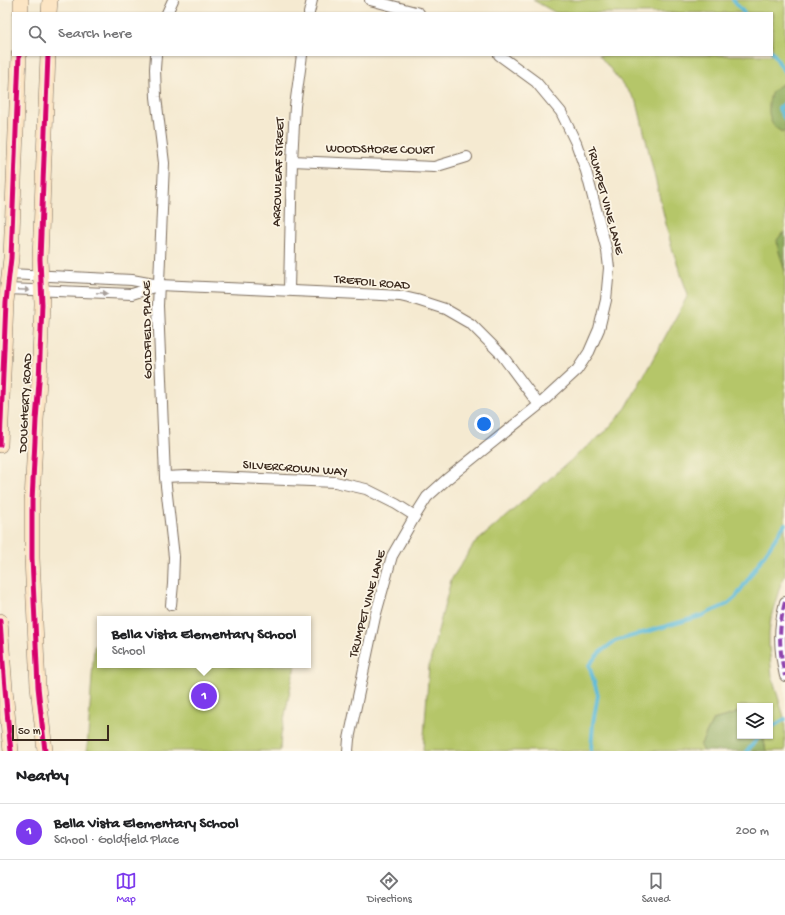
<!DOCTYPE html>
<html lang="en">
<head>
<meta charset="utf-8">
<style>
	:root { --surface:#fff; --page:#f6f6f6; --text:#202124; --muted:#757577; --line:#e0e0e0; --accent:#7c3aed }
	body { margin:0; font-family:"Gochi Hand",sans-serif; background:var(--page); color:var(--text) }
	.controls { position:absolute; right:12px; bottom:12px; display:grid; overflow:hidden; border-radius:0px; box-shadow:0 1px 3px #0004 }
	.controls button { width:36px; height:36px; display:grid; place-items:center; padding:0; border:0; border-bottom:1px solid var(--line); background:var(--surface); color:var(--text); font:20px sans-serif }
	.scale { position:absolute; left:12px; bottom:10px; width:97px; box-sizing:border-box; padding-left:4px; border:2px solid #3b2a1e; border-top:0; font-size:11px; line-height:14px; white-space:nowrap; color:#3b2a1e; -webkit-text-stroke:3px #fcf5e5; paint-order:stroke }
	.you { position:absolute; left:484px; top:424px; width:14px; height:14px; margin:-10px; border:3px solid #fff; border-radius:50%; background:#1a73e8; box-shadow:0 0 0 6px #1a73e833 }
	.badge { display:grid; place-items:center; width:26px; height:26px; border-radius:50%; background:var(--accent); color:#fff; font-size:13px; font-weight:700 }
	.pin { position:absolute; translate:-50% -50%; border:2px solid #fff; box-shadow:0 1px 4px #0006 }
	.popup { position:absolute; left:97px; top:616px; width:214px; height:52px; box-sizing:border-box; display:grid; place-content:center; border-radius:0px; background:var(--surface); filter:drop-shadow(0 1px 3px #0005); font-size:13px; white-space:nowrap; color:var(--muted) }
	.popup b { font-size:15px; color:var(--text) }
	.popup::after { content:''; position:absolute; left:50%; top:100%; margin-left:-8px; border:8px solid transparent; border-top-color:var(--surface) }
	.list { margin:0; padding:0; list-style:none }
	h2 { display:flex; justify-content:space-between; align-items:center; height:52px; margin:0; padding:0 16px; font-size:17px }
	h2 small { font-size:13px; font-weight:400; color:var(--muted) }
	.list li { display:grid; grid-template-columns:26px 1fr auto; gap:12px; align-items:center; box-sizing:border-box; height:56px; padding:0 16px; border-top:1px solid var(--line) }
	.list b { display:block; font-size:15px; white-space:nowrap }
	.list p { margin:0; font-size:13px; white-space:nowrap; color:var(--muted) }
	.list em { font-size:13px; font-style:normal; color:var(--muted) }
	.icon { flex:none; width:22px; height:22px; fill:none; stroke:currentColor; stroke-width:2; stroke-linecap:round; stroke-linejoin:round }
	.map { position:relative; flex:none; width:785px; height:751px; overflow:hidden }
	.search { position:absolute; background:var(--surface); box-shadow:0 1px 3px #0004; left:12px; right:12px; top:12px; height:44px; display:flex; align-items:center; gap:10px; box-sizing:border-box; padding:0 14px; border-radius:0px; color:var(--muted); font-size:15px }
	.sheet { height:108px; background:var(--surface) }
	nav { display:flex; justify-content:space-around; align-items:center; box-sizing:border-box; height:56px; border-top:1px solid var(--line); background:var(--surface); font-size:11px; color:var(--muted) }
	nav a { display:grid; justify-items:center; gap:2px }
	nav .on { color:var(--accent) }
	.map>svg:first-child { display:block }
	.green { fill:#b5c669; stroke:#787844 }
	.forest { fill:#90ab5d; stroke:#666a3e }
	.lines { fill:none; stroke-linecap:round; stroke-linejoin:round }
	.stream { stroke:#5bbad9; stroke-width:4 }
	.street-casing { stroke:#7c6d5d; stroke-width:12 }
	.secondary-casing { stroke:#7c6d5d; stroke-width:16 }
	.street { stroke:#fff; stroke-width:10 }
	.secondary { stroke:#fce5c4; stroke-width:15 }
	.quiet { stroke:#8e44ad; stroke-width:4; stroke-dasharray:8 4; stroke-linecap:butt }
	.cycleway-casing { stroke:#fcf5e5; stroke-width:8 }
	.cycleway { stroke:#d6006c; stroke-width:5 }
	.oneway { fill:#a79f9a }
	.labels { text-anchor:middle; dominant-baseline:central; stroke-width:3.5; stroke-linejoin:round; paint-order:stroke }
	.street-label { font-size:13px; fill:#3b2a1e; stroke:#fcf5e5 }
</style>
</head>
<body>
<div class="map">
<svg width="785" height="751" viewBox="0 0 785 751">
	<rect width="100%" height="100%" fill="#fcf5e5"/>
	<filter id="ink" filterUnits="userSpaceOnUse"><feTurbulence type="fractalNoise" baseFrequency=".025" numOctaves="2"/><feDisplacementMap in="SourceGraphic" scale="8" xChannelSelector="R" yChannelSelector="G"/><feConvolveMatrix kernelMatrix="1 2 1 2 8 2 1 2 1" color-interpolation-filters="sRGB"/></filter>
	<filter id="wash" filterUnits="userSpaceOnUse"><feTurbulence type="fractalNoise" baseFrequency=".012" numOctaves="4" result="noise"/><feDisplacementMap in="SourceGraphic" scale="16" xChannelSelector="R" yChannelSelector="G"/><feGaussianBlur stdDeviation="0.9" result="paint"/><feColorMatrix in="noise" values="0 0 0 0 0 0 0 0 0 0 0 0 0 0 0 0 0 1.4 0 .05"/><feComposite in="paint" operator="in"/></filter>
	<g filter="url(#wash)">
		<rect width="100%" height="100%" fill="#f5ead1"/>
		<g class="green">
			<path d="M 533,0 L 785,0 L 785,83 L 781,84 L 781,132 L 785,132 L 785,232 L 781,235 L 778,248 L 785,271 L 785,575 L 780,586 L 771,617 L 769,633 L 769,647 L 772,676 L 785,721 L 785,751 L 766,751 L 763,736 L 770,736 L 770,706 L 740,706 L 740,711 L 734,714 L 713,720 L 700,746 L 703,751 L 423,751 L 429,666 L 451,580 L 474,544 L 584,449 L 605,432 L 626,408 L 688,295 L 671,245 L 637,102 L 599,55 L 772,55 L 772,13 L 556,13 Z"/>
			<path d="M 97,643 L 100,643 L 100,665 L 295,665 L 281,735 L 280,751 L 87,751 L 94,647 Z"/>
		</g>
		<g class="forest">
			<path d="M 785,83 L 785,132 C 769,130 767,111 770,98 C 770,97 771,93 772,92 C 775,88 781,85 785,83 Z"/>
			<path d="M 785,232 L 785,271 L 778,248 L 777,240 L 781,235 Z"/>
			<path d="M 740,711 L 740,736 L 763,736 L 766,751 L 703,751 L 700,746 L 713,720 L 734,714 Z"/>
		</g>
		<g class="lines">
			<g class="stream">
				<path d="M 733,0 L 744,13"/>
				<path d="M 772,51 L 785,73"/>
				<path d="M 785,103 L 779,109 L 785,119"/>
				<path d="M 770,728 L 785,719"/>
				<path d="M 591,751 L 593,723 L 598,695 L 589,665 L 599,653 L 615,641 L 701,616 L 728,604 L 736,597 L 785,524"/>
				<path d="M 747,751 L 760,736"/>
			</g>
		</g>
	</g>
	<g filter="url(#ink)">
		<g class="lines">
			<defs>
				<g id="street">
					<path d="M 370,0 L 419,13"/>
					<path d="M 167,13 L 173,0"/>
					<path d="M 309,13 L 312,0"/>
					<path d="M 156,55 L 155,69 L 156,97 L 164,163 L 158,306 L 165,477 L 174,557 L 173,584 L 171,605"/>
					<path d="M 292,161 L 434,167 L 467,157"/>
					<path d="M 9,274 L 132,280 L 159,285 L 382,295 L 400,296 L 417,300 L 445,309 L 471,324 L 501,354 L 539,405"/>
					<path d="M 7,289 L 132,294 L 157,286"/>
					<path d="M 289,290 L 292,161 L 295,106 L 302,55"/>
					<path d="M 165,477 L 186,476 L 213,477 L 335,482 L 366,489 L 396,504 L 415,516"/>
					<path d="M 785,602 C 778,629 779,649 785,676"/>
					<path d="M 348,751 L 349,739 L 375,617 L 392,556 L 415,516 L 427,497 L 447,479 L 539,405 L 577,370 L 589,352 L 599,329 L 606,300 L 609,268 L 607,251 L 586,171 L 576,143 L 561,112 L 536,82 L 499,55"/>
				</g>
				<g id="secondary">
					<path d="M 21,13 L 21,0"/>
					<path d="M 49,13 L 50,0"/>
					<path d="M 0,445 L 6,302 L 11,258 L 19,55"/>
					<path d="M 0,621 C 3,665 6,708 11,751"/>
					<path d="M 45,751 L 38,687 L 32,558 L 32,501 L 36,420 L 39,382 L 42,304 L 40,259 L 48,55"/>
				</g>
			</defs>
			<use href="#street" class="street-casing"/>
			<use href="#secondary" class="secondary-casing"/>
			<use href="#street" class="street"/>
			<use href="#secondary" class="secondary"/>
			<path class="quiet" d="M 785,602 C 778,629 779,649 785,676"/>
			<defs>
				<g id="cycleway">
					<path d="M 0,445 L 6,302 L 11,258 L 19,55"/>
					<path d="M 0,621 C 3,665 6,708 11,751"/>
					<path d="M 45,751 L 38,687 L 32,558 L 32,501 L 36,420 L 39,382 L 42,304 L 40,259 L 48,55"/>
				</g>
			</defs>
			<use href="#cycleway" class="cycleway-casing"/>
			<use href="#cycleway" class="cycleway"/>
		</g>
		<defs><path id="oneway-solid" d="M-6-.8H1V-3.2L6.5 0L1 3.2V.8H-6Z"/></defs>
		<g class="oneway">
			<use href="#oneway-solid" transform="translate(24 290) rotate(2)"/>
			<use href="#oneway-solid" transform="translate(102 293) rotate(2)"/>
		</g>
	</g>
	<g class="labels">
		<g class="street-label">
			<text transform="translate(380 150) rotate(1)">WOODSHORE COURT</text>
			<text transform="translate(279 172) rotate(-88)">ARROWLEAF STREET</text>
			<text transform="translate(605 201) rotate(75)">TRUMPET VINE LANE</text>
			<text transform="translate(372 283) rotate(5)">TREFOIL ROAD</text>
			<text transform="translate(148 330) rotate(-91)">GOLDFIELD PLACE</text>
			<text transform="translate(26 403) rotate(-87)">DOUGHERTY ROAD</text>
			<text transform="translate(295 469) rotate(4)">SILVERCROWN WAY</text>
			<text transform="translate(368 604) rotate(-75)">TRUMPET VINE LANE</text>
		</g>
	</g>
</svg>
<div class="controls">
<button><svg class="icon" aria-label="layers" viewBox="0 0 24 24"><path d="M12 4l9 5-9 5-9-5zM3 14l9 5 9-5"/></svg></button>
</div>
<div class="scale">50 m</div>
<div class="you"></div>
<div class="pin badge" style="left:204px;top:696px">1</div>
<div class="popup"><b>Bella Vista Elementary School</b>School</div>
<div class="search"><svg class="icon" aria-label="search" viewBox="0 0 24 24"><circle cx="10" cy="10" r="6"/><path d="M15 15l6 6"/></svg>Search here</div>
</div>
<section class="sheet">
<h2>Nearby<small></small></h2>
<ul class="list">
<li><span class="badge">1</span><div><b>Bella Vista Elementary School</b><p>School · Goldfield Place</p></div><em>200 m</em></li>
</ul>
</section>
<nav>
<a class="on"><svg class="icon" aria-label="map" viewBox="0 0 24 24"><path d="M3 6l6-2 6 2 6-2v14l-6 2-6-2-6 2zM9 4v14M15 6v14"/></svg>Map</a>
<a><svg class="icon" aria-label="directions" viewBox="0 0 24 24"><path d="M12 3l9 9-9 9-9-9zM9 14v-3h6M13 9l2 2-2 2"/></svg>Directions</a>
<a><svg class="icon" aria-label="saved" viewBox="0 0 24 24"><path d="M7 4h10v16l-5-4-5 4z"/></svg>Saved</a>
</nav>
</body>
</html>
